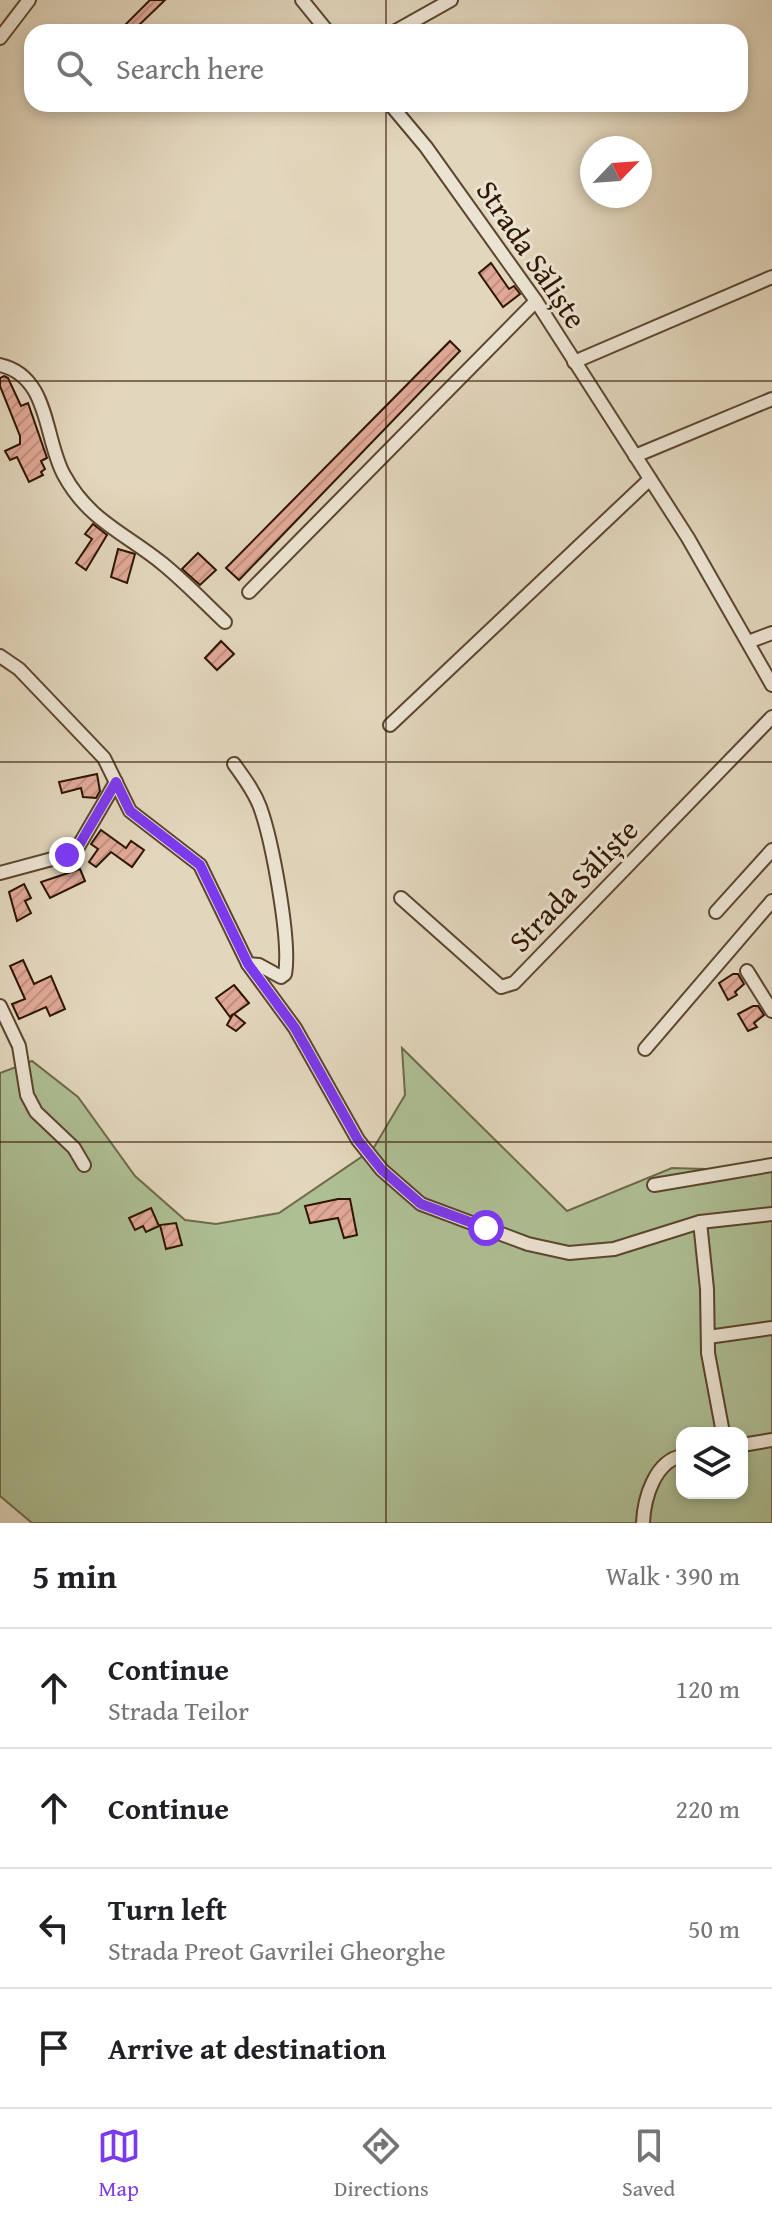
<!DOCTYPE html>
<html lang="en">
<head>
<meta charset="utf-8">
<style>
	:root { --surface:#fff; --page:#f2f2f2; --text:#202124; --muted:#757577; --line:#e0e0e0; --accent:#7c3aed }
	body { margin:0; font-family:"Gentium Book Plus",serif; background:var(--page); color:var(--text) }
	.controls { position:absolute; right:24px; bottom:24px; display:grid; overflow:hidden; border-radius:16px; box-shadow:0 4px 12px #0003 }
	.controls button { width:72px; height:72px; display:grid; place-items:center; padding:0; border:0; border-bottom:2px solid var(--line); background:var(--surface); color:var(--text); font:40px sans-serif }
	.compass { position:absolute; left:580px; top:136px; width:72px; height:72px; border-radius:50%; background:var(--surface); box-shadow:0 4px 12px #0003; rotate:65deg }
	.stop { position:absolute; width:24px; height:24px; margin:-18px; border:6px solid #7c3aed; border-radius:50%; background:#fff }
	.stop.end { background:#7c3aed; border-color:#fff; box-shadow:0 2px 8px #0008 }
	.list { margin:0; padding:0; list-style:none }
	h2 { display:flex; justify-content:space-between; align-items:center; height:104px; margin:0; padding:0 32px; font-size:34px }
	h2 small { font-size:26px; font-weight:400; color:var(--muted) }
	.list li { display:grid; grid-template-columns:52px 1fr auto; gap:24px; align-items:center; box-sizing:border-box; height:120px; padding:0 32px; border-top:2px solid var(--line) }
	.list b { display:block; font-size:30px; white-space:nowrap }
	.list p { margin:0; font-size:26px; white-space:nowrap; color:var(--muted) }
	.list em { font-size:26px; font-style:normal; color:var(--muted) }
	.icon { flex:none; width:44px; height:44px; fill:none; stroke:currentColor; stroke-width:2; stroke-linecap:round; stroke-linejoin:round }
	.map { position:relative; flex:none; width:772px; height:1523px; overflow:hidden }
	.search { position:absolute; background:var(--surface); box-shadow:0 4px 12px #0003; left:24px; right:24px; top:24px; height:88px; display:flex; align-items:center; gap:20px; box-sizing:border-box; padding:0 28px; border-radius:24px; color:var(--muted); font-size:30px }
	.sheet { height:584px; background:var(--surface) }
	nav { display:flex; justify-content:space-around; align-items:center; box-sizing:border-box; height:112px; border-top:2px solid var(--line); background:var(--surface); font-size:22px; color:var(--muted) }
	nav a { display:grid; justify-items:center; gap:4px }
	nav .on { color:var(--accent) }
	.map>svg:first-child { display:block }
	.green { fill:#aebf94; stroke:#6e6a4a; stroke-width:2; fill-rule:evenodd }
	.building { fill:url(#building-hatch); stroke:#2f1500; stroke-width:2 }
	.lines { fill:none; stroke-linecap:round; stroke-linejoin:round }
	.minor-casing { stroke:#5c452f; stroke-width:16 }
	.minor { stroke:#ece4d3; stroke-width:12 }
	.route { stroke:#7c3aed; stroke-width:10 }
	.grid { fill:none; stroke:#2f1500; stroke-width:2; stroke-opacity:0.55 }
	.labels { text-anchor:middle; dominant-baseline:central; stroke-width:6; stroke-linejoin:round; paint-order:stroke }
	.street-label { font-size:30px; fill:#2f1500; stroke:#ece4d3 }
</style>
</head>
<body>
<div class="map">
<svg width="772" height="1523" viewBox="0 0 772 1523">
	<defs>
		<pattern id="building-hatch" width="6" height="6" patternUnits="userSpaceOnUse" patternTransform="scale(2)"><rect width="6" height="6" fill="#e0a896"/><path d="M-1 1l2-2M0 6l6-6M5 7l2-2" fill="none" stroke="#c09080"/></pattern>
	</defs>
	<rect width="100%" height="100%" fill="#e2d6bc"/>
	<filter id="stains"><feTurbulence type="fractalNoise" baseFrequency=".0025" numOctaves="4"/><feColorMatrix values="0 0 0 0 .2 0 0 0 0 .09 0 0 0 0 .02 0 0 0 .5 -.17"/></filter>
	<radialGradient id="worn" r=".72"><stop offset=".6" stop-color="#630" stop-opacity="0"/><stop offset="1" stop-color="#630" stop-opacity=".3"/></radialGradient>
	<path class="green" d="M 402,1048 L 567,1211 L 672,1168 L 772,1171 L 772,1523 L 32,1523 L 0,1496 L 0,1073 L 32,1061 L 78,1097 L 135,1176 L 185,1220 L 216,1224 L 279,1213 L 373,1149 L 405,1095 ZM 682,1433 L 742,1433 L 742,1493 L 682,1493 Z"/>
	<g class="building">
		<path d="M 150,0 L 165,0 L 137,27 L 142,32 L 128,32 L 123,27 Z"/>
		<path d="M 491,263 L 509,289 L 514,286 L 520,294 L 503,307 L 479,273 Z"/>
		<path d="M 450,341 L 460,351 L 239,580 L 226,568 Z"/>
		<path d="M 4,376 L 8,378 L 21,406 L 28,403 L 47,458 L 41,461 L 45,469 L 41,472 L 43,475 L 29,482 L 17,457 L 10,460 L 5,451 L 20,444 L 20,436 L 0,386 L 0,378 Z"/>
		<path d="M 93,524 L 107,535 L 86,570 L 76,563 L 92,539 L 85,534 Z"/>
		<path d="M 118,549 L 135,554 L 127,583 L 111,577 Z"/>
		<path d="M 198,553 L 216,570 L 200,585 L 182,569 Z"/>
		<path d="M 221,641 L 234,654 L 217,670 L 205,658 Z"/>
		<path d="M 97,774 L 100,791 L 96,798 L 83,797 L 81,788 L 62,793 L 59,782 Z"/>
		<path d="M 101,830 L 126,848 L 131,841 L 144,850 L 132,867 L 111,852 L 96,867 L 89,862 L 98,849 L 91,844 Z"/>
		<path d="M 80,869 L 85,881 L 50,898 L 41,882 Z"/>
		<path d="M 24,884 L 31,898 L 25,901 L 31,913 L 17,921 L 9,892 Z"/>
		<path d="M 23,960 L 34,984 L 51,976 L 65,1009 L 50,1016 L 46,1007 L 19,1019 L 12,1004 L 25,999 L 10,966 Z"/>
		<path d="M 733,974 L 738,974 L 744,984 L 735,992 L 737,995 L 728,1000 L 719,983 Z"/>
		<path d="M 234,985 L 249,1003 L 234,1014 L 245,1023 L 236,1031 L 227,1025 L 233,1014 L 230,1017 L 216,998 Z"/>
		<path d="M 753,1006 L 758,1006 L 764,1015 L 754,1023 L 757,1027 L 748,1031 L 738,1014 Z"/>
		<path d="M 338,1199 L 350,1199 L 357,1235 L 344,1238 L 338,1218 L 310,1223 L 305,1206 Z"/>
		<path d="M 151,1208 L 159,1226 L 146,1232 L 143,1226 L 135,1230 L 129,1218 Z"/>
		<path d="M 176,1223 L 182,1245 L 166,1249 L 160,1225 Z"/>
	</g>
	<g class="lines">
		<defs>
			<g id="minor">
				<path d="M 302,0 L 328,32"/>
				<path d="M 394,32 L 451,0"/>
				<path d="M 0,38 L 29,0"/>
				<path d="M 390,104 L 426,147 L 536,301 L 688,538 L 772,685"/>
				<path d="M 574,362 L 772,277"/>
				<path d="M 0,365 C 50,376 44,439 64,475 C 89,521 125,533 163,564 C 185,582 205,603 225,622"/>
				<path d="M 635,456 L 772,399"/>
				<path d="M 249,592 L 536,301"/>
				<path d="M 748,642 L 772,633"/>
				<path d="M 0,656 L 19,669 L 104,758 L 130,811 L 200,865 L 248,964 L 295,1028 L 358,1140 L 382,1170 L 421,1204 L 528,1244 L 569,1253 L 614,1249 L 700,1222 L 772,1214"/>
				<path d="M 390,725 L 650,479"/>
				<path d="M 234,764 C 244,778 254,791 260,807 C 272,840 291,941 285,974 L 281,977 L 259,965 L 248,964"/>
				<path d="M 0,873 L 67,855 L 78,847 L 116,782"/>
				<path d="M 401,898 L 501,987 L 514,983 L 772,717"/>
				<path d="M 716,912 L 772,850"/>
				<path d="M 747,971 L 772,1011"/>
				<path d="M 0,1006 L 19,1046 L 27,1095 L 36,1112 L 74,1148 L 84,1165"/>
				<path d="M 645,1049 L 772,901"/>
				<path d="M 654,1185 L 772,1165"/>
				<path d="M 700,1222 L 707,1289 L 708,1353 L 723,1433"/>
				<path d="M 708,1337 L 772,1328"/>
				<path d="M 742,1445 L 772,1440"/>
				<path d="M 643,1523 C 644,1498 655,1461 682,1456"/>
			</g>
		</defs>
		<use href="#minor" class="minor-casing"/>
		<use href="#minor" class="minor"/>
	</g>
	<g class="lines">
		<path class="route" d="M 67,855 L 78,847 L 116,782 L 130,811 L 200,865 L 248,964 L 295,1028 L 358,1140 L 382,1170 L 421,1204 L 486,1228"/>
	</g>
	<path class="grid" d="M 386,0 L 386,32M 386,104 L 386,1523M 0,381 L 772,381M 0,762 L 772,762M 0,1142 L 772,1142"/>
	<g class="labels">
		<g class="street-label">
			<text transform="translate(532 254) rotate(56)">Strada Săliște</text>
			<text transform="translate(573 885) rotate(-46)">Strada Săliște</text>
		</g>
	</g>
	<rect width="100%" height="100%" filter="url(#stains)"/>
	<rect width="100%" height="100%" fill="url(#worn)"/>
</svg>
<div class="controls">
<button><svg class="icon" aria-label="layers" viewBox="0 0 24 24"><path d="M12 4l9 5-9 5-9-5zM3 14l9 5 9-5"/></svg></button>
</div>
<svg class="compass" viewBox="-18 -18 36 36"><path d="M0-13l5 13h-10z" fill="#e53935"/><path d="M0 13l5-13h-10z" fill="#757577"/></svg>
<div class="stop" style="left:486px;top:1228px"></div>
<div class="stop end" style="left:67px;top:855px"></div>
<div class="search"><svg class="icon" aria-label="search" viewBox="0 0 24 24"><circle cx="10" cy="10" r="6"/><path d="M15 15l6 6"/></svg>Search here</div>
</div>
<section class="sheet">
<h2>5 min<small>Walk · 390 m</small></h2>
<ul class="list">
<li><svg class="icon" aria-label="ahead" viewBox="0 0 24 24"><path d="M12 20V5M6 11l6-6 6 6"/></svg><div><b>Continue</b><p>Strada Teilor</p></div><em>120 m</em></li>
<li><svg class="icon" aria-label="ahead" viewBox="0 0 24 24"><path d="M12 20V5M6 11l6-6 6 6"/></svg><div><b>Continue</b></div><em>220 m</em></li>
<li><svg class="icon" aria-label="left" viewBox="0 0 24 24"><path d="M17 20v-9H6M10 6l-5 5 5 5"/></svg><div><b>Turn left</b><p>Strada Preot Gavrilei Gheorghe</p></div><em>50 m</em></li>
<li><svg class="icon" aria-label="arrive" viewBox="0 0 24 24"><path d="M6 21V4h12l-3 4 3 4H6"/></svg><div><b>Arrive at destination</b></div></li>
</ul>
</section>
<nav>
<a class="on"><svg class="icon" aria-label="map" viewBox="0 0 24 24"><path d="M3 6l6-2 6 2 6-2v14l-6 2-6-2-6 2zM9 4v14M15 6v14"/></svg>Map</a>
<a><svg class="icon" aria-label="directions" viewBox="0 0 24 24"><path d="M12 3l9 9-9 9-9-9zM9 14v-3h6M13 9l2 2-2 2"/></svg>Directions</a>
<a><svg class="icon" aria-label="saved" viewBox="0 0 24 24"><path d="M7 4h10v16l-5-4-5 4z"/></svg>Saved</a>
</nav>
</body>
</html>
